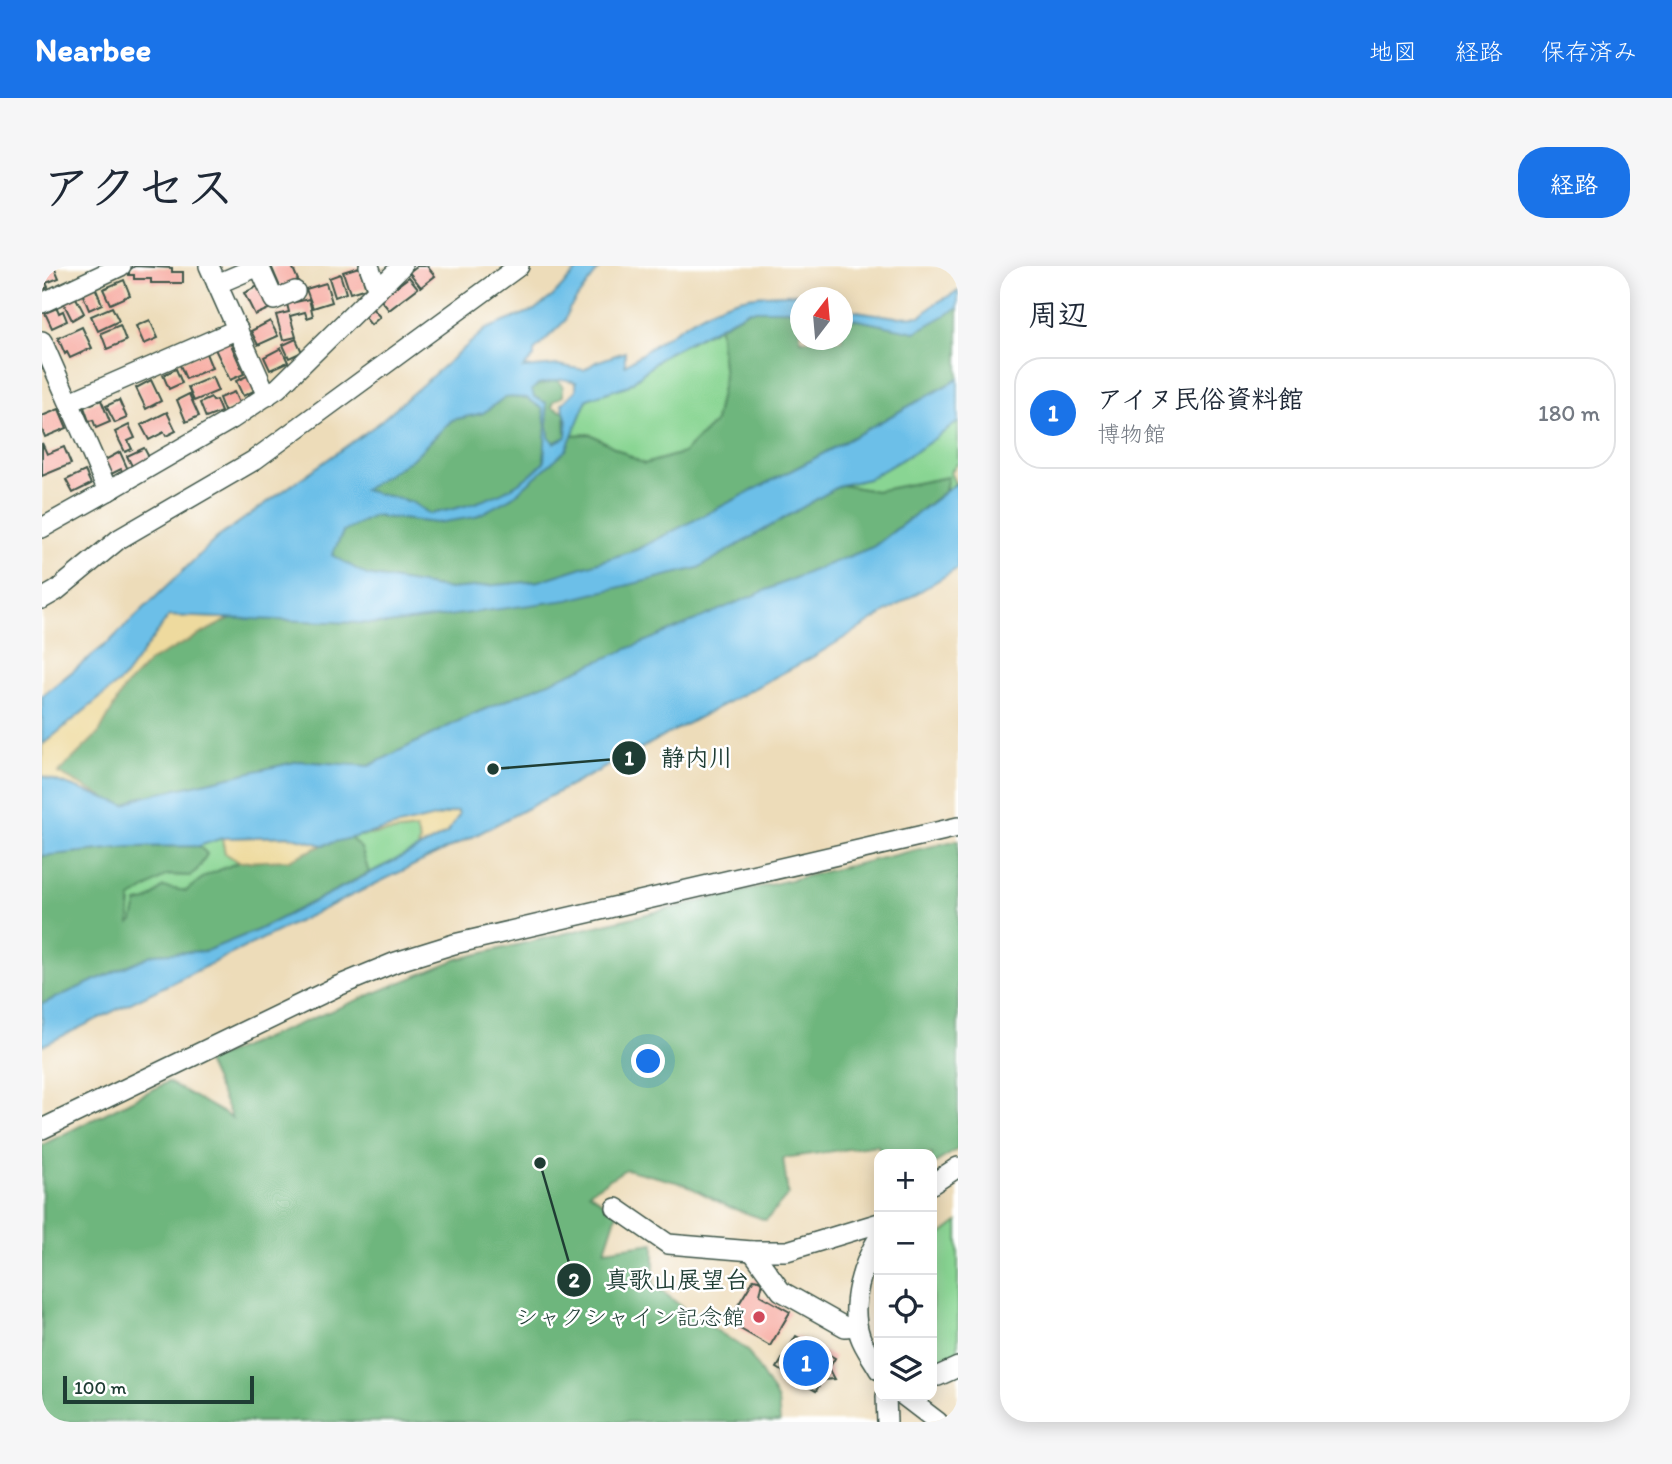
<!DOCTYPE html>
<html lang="ja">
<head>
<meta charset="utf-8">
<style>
	:root { --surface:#fff; --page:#f6f6f7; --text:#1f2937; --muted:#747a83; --line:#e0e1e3; --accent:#1a73e8 }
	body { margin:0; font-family:Itim,"Klee One",sans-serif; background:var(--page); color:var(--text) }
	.controls { position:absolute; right:21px; bottom:21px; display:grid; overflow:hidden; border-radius:14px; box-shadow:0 4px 18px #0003 }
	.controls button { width:63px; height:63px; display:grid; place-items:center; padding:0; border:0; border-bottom:2px solid var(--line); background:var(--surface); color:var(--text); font:35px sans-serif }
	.compass { position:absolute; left:748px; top:21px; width:63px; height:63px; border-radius:50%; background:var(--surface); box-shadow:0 4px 18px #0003; rotate:16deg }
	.scale { position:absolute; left:21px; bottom:18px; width:191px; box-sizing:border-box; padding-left:7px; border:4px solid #1f3d34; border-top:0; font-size:19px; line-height:24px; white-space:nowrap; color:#1f3d34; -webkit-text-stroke:5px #fff; paint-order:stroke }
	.you { position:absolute; left:607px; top:796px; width:24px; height:24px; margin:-18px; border:5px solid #fff; border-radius:50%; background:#1a73e8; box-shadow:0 0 0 10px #1a73e833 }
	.badge { display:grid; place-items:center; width:46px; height:46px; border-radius:50%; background:var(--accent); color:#fff; font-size:23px; font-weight:700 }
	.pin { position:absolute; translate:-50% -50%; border:4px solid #fff; box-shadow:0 2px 7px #0006 }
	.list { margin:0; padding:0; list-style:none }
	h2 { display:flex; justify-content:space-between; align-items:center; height:91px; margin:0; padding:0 28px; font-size:30px }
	h2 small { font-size:23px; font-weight:400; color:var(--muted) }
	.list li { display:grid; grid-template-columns:46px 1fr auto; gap:21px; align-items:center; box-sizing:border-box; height:112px; margin:0 14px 14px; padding:0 14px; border:2px solid var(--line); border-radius:28px }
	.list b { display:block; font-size:26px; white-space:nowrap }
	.list p { margin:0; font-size:23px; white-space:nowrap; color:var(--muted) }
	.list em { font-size:23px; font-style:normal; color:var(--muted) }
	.icon { flex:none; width:38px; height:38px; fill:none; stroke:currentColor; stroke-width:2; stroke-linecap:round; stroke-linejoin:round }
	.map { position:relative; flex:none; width:916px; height:1156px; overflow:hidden; border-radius:28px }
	header { display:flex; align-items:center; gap:42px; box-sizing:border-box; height:98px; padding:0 35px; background:var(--accent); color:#fff }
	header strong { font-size:33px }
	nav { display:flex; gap:38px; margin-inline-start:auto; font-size:24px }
	.intro { display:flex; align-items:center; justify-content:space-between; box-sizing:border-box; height:168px; padding:0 42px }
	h1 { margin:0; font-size:49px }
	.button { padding:18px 32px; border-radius:28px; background:var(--accent); color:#fff; font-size:24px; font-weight:700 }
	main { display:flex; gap:42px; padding:0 42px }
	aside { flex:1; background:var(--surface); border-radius:28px; box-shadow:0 4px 18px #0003 }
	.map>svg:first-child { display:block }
	.green { fill:#89d593; stroke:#548964; stroke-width:2 }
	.forest { fill:#6eb67d; stroke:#467a58; stroke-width:2 }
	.sand { fill:#eeda9e; stroke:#868c69; stroke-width:2 }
	.water { fill:#6cbfe8; stroke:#467e8e; stroke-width:2; fill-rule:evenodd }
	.building { fill:#f7aba1 }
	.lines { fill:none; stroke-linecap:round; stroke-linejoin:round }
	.minor-casing { stroke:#3e5548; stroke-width:22 }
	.minor { stroke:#fff; stroke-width:19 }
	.poi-dot { fill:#d1495b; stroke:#fff; stroke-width:2.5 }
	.labels { text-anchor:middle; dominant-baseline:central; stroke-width:5; stroke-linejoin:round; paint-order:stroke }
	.poi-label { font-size:23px; fill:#1f3d34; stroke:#fff; text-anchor:end }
	.leader { fill:none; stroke:#1f3d34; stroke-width:2.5 }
	.callout-dot { fill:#1f3d34; stroke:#fff; stroke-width:2.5 }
	.mark-label { font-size:21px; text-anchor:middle; font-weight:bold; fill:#fff }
	.callout-label { font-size:24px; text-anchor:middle; font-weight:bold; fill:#1f3d34; stroke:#fff; stroke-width:5; stroke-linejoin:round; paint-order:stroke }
</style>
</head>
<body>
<header>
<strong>Nearbee</strong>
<nav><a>地図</a><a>経路</a><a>保存済み</a></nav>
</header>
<div class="intro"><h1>アクセス</h1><a class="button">経路</a></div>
<main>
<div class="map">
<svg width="916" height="1156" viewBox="0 0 916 1156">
	<rect width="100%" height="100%" fill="#fff"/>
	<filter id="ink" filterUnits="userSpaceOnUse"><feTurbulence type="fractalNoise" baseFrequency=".0143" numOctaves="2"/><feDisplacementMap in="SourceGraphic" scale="14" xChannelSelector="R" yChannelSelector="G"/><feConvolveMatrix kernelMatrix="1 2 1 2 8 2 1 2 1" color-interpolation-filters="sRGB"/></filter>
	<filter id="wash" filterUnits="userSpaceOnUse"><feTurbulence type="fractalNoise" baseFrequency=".00686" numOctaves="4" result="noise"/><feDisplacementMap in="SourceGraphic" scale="28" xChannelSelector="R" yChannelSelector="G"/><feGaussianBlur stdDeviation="1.57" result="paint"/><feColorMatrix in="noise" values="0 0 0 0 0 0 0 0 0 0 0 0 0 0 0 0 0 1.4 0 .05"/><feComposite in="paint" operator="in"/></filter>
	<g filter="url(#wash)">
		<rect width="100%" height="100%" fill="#eddcb9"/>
		<g class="green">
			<path d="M 677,61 L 682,111 L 673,156 L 641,187 L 602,198 L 549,168 L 530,169 L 545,133 L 587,119 L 622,89 Z"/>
			<path d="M 916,156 L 916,197 L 908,206 L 913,218 L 903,225 L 905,211 L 834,225 L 799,219 L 826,213 L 879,182 Z"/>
			<path d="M 374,563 L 378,575 L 376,583 L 327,607 L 319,582 L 307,571 Z"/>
			<path d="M 180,572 L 183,587 L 197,596 L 163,610 L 144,625 L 121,622 L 105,635 L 95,637 L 91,655 L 87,658 L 89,637 L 87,633 L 125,609 L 148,610 L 157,602 L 165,588 L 157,580 Z"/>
			<path d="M 916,956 L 916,1094 L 890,1106 L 890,976 Z"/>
		</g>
		<g class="forest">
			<path d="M 916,42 L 916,113 L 764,197 L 594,284 L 497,315 L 408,323 L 325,309 L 289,289 L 301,266 L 331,250 L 395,257 L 469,232 L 524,184 L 530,169 L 548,168 L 602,198 L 641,187 L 673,156 L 682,111 L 677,61 L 708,44 L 758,44 L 758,74 L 800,74 L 801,51 L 873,66 Z"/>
			<path d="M 515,114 L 521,120 L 521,130 L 512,135 L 510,141 L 523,147 L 524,171 L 511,177 L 507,171 L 504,137 L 492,131 L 489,124 L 496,119 Z"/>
			<path d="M 463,131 L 485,132 L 501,143 L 504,159 L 502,197 C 472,228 430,240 388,248 L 369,236 L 321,224 L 370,193 L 410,154 L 441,147 Z"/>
			<path d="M 906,211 L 903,225 L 831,281 L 767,306 L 427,450 L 327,500 L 257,495 L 96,532 L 83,539 L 67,534 L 15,508 L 57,467 L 82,422 L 108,395 L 189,352 L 345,358 L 656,302 L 799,219 L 834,225 Z"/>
			<path d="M 307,571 L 319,582 L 327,607 L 216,664 L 164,685 L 112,688 L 0,738 L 0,590 L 87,581 L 157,580 L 165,588 L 157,602 L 148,610 L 125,609 L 88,633 L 88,657 L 91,655 L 95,637 L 105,635 L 121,621 L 144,625 L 163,610 L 197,596 L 247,594 L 281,579 Z"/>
			<path d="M 916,574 L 916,883 L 890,899 L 890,888 L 842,888 L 835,879 L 741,892 L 746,929 L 724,954 L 687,941 L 642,918 L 584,903 L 547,926 L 575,947 L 563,984 L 612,977 L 612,1019 L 649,1048 L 705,1084 L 736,1134 L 738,1156 L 0,1156 L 0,879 L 126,816 L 190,852 L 164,796 L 416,693 Z"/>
		</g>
		<g class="sand">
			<path d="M 127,350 L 189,352 L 108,395 L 82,422 L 57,467 L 16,507 L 67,534 L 0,510 L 0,479 L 80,414 Z"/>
			<path d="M 416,545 L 417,550 L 405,567 L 376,583 L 378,575 L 374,563 L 307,571 Z"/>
			<path d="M 247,570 L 281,579 L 247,594 L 197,596 L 183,587 L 180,572 Z"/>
		</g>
		<g class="water">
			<path d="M 539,0 L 559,0 L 527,43 L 523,55 L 492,85 L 492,91 L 481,102 L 516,99 L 542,104 L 554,96 L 583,86 L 583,99 C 614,79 655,46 690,35 C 717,26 760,28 788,28 L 791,31 L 758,32 L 758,44 L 708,44 L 622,89 L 587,119 L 545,133 L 524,184 L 469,232 L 433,251 L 395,257 L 331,250 L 301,266 L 290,289 L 325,309 L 408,323 L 497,315 L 594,284 L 764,197 L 916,113 L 916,156 L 879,182 L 826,213 L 799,219 L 656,302 L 526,334 L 345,358 L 127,350 L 80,414 L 0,479 L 0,430 L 68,375 L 175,272 L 334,159 L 444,63 L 492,44 L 511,30 ZM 521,113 L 534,116 L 534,124 L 520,138 L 525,155 L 524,171 L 512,177 L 507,171 L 504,137 L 492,131 L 490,124 L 496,118 ZM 463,131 L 485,132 L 501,143 L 504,159 L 502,196 C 472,228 430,240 388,248 L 369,236 L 322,224 L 370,193 L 410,154 L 441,147 Z"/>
			<path d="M 916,25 L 916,42 L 873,66 L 801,51 L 801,43 L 854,51 L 879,50 L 894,37 Z"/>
			<path d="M 916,216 L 916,302 L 771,391 L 545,511 L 434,569 L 0,780 L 0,738 L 112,688 L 164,685 L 216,664 L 393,574 L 405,567 L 417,549 L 416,545 L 281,579 L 247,570 L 180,572 L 157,580 L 87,581 L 0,590 L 0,510 L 83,539 L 96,532 L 257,495 L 327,500 L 427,450 L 767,306 L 831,281 Z"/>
		</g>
		<g id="blocks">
			<g class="building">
				<path d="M 6,0 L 12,0 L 17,12 L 4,17 L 6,21 L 0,24 L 0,2 Z"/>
				<path d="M 93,0 L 130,2 L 130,6 L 141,6 L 141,17 L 109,17 L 109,13 L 92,13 L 92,9 L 87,9 L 87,4 Z"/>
				<path d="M 229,0 L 250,0 L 256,14 L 238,21 Z"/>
				<path d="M 375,0 L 385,0 L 393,10 L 379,21 L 367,6 Z"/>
				<path d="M 317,1 L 324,22 L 308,27 L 301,6 Z"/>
				<path d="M 298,8 L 304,27 L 293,31 L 287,12 Z"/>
				<path d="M 367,11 L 376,22 L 347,44 L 338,33 Z"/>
				<path d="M 82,14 L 88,29 L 68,38 L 61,23 Z"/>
				<path d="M 284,17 L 290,36 L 271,42 L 264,23 Z"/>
				<path d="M 218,19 L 229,42 L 213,49 L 202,27 Z"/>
				<path d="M 53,21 L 60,38 L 47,44 L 40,27 Z"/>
				<path d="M 33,30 L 42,47 L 30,54 L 21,36 Z"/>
				<path d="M 267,33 L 271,50 L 265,52 L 263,46 L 248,50 L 254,71 L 241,74 L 234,49 L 247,46 L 245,38 Z"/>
				<path d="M 70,41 L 77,55 L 56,65 L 49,50 Z"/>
				<path d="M 329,41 L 338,51 L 329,59 L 320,48 Z"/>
				<path d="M 15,42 L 17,47 L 21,45 L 25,55 L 10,62 L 3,47 Z"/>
				<path d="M 108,54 L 116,72 L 102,78 L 94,60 Z"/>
				<path d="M 228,55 L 236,70 L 216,79 L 209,65 Z"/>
				<path d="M 78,59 L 84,75 L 65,83 L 59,67 Z"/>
				<path d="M 40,61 L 50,82 L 28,92 L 25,86 L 23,88 L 16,72 Z"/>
				<path d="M 254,73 L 260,86 L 247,92 L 241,79 Z"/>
				<path d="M 187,74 L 202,108 L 188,114 L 172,81 Z"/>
				<path d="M 239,82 L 246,96 L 228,104 L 222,91 Z"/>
				<path d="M 163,85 L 170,102 L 144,113 L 137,97 Z"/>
				<path d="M 134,103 L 140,117 L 127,123 L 121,109 Z"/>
				<path d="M 207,109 L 214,124 L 201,130 L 194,115 Z"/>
				<path d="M 170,111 L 176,125 L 152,135 L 146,121 Z"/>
				<path d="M 109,114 L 119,135 L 104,143 L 94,122 Z"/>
				<path d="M 192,126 L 198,139 L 182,145 L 177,132 Z"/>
				<path d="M 147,128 L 157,150 L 144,156 L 135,134 Z"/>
				<path d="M 169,132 L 171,135 L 174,134 L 179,146 L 164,152 L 158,137 Z"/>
				<path d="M 59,134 L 68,156 L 54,162 L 51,154 L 47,155 L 42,141 Z"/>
				<path d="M 77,134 L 85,152 L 73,157 L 64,140 Z"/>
				<path d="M 17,143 L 25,162 L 3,171 L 0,163 L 0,150 Z"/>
				<path d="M 125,146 L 134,165 L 124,170 L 122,166 L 107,174 L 99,159 Z"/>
				<path d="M 87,159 L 93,172 L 86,175 L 90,183 L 83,186 L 73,166 Z"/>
				<path d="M 0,177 L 5,188 L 22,181 L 29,198 L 0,210 Z"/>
				<path d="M 102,182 L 109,195 L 92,204 L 85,190 Z"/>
				<path d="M 78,186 L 88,208 L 83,211 L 79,203 L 65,210 L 61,195 Z"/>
				<path d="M 43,205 L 49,218 L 31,227 L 24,214 Z"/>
				<path d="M 712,1013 L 721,1015 L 718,1029 L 748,1046 L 728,1080 L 686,1056 Z"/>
				<path d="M 754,1070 L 793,1092 L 787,1102 L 793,1113 L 780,1114 L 774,1125 L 735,1102 Z"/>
			</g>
		</g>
	</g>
	<g filter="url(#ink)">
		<use href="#blocks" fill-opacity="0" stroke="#3e5548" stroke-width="2"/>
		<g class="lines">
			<defs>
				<g id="minor">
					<path d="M 167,0 L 225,130"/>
					<path d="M 327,0 L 336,24"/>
					<path d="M 175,18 L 217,0 L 232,34 L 253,25"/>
					<path d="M 0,37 L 79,0"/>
					<path d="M 0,75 L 66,225 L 190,153 L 236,122 L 360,0"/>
					<path d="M 28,136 L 196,63"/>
					<path d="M 0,262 L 66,225"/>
					<path d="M 0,333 L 14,325 L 77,273 L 211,195 L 477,0"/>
					<path d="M 0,863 L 296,720 L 354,696 L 412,678 L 916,561"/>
					<path d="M 890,918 L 916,901"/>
					<path d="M 574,942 L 626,978 L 710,985 L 745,985 L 837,957"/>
					<path d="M 837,971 C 820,999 807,1038 818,1070 C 822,1082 831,1093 837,1104"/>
					<path d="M 710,985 L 739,1025 L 803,1061 L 815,1060"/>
					<path d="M 896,1110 L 916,1101"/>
					<path d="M 844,1130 L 845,1156"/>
					<path d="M 862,1130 L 896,1156"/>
				</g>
			</defs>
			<use href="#minor" class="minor-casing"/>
			<use href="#minor" class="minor"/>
		</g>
	</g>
	<circle class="poi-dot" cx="717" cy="1051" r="7"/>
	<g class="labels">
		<g class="poi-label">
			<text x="703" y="1051">シャクシャイン記念館</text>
		</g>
	</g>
	<path class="leader" d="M451 503L587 492M498 897L532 1014"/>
	<g class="callout-dot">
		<circle cx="451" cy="503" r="7"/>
		<circle cx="498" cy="897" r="7"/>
		<circle cx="587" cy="492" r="18"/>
		<circle cx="532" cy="1014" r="18"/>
	</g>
	<g class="mark-label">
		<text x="587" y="499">1</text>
		<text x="532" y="1021">2</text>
	</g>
	<g class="callout-label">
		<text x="655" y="500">静内川</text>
		<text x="635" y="1022">真歌山展望台</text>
	</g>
</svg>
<div class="controls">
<button>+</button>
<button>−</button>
<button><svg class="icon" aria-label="locate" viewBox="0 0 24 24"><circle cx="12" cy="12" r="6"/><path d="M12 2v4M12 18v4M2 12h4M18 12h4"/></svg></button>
<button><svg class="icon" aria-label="layers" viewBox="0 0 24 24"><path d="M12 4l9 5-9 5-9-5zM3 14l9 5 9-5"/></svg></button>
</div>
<svg class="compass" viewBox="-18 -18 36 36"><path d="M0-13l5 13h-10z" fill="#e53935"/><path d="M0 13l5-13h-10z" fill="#747a83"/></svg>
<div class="scale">100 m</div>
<div class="you"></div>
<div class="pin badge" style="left:764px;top:1097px">1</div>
</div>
<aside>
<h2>周辺<small></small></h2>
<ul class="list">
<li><span class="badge">1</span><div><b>アイヌ民俗資料館</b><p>博物館</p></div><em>180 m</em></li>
</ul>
</aside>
</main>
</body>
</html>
